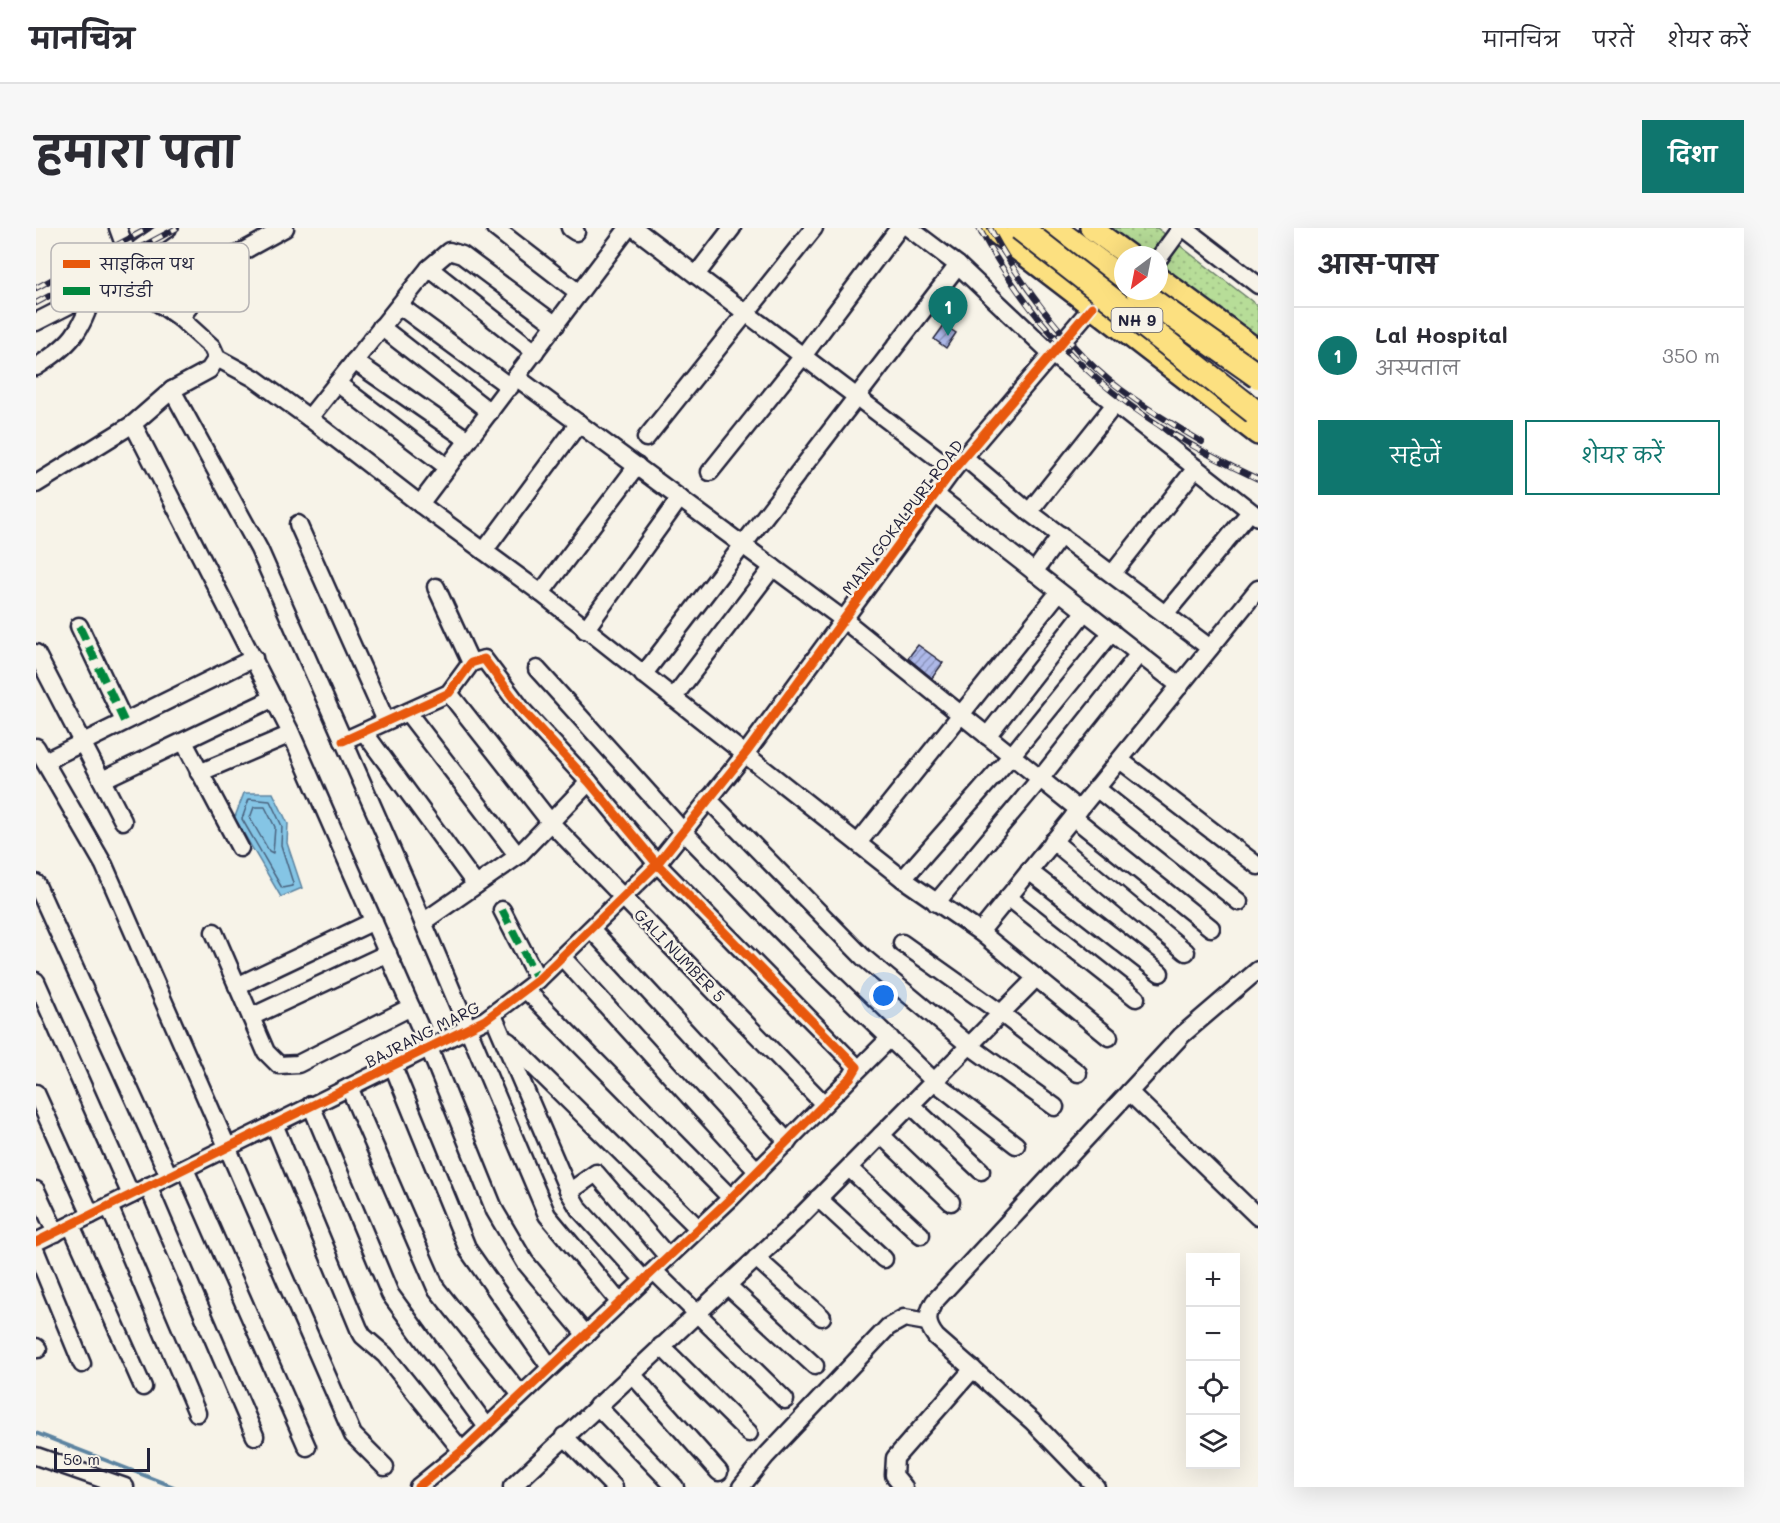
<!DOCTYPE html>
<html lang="hi">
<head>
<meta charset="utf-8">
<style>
	:root { --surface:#fff; --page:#f7f7f7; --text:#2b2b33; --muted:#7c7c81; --line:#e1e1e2; --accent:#0f766e }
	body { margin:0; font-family:Mali,"Playpen Sans Deva",sans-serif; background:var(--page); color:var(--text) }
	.controls { position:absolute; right:18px; bottom:18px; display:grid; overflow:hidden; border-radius:0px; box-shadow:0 6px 24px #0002 }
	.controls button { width:54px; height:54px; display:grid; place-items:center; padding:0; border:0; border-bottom:2px solid var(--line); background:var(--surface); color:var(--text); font:30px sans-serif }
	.compass { position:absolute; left:1078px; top:18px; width:54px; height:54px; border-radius:50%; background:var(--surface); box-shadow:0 6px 24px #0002; rotate:212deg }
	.scale { position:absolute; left:18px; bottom:15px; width:96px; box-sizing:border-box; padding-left:6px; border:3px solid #22223b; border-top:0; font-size:16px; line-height:21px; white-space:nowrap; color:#22223b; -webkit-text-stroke:4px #f7f3e8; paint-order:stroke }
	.you { position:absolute; left:848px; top:768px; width:21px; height:21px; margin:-15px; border:4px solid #fff; border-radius:50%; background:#1a73e8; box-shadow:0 0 0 9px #1a73e833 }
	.badge { display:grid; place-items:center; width:39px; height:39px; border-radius:50%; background:var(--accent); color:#fff; font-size:20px; font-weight:700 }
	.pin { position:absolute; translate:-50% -50px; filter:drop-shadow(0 2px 3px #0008) }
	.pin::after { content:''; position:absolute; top:32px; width:21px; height:18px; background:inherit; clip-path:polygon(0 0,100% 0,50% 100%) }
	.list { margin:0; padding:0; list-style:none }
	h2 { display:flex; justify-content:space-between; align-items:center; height:78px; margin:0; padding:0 24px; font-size:26px }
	h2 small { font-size:20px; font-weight:400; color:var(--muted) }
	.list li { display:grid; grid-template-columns:39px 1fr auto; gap:18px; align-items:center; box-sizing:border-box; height:96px; padding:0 24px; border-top:2px solid var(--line) }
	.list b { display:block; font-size:22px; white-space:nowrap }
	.list p { margin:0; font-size:20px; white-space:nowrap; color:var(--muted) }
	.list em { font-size:20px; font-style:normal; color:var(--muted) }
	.actions { display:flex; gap:12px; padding:18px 24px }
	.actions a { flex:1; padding:14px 0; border:2px solid var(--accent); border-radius:0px; text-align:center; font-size:21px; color:var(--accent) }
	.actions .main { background:var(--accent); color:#fff }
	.icon { flex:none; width:33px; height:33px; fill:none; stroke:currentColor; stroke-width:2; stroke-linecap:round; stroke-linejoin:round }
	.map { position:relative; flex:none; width:1222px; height:1259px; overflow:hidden; border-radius:0px }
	header { display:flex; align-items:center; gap:36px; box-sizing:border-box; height:84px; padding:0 30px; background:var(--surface); border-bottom:2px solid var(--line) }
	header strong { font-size:28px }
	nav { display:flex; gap:33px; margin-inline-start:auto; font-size:21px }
	.intro { display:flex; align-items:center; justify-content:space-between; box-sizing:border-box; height:144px; padding:0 36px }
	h1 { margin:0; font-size:42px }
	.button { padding:15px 27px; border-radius:0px; background:var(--accent); color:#fff; font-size:21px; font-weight:700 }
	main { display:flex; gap:36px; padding:0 36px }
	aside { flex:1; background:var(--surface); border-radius:0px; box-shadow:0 6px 24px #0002 }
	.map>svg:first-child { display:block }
	.green { fill:url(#green-dots); stroke:#6c806a; stroke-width:1.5 }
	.water { fill:#85c5e5; stroke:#5d84a1; stroke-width:1.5 }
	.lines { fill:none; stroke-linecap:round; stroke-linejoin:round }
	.shore { stroke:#4a637f; stroke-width:1.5 }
	.stream { stroke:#5d84a1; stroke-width:4 }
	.building { fill:url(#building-hatch); stroke:#22223b; stroke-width:1.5 }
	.minor-casing { stroke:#22223b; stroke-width:21 }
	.major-casing { stroke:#22223b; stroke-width:26 }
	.highway-casing { stroke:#22223b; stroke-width:28 }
	.minor { stroke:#f7f3e8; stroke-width:16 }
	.major { stroke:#fce080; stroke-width:21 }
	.highway { stroke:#fce080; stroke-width:24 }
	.rail-casing { stroke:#22223b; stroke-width:6 }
	.rail { stroke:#f7f3e8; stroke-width:4; stroke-dasharray:11; stroke-linecap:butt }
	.highway-bridge-casing { stroke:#22223b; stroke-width:28; stroke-linecap:butt }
	.highway-bridge { stroke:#fce080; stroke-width:24 }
	.quiet { stroke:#00873e; stroke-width:8; stroke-dasharray:15 8; stroke-linecap:butt }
	.cycleway-casing { stroke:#f7f3e8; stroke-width:13 }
	.cycleway { stroke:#e8590c; stroke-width:9 }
	.labels { text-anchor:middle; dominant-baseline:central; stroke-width:5; stroke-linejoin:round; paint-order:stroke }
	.shield { fill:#f7f3e8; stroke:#62616f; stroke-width:1.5 }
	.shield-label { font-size:15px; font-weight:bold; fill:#22223b }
	.street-label { font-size:16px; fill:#22223b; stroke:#f7f3e8 }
	.key { fill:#f7f3e8; stroke:#b7b4b4; stroke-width:1.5 }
	.key-label { font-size:16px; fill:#22223b }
</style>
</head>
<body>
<header>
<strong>मानचित्र</strong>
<nav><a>मानचित्र</a><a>परतें</a><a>शेयर करें</a></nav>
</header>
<div class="intro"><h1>हमारा पता</h1><a class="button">दिशा</a></div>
<main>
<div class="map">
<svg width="1222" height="1259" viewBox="0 0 1222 1259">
	<defs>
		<pattern id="green-dots" width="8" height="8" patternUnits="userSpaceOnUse" patternTransform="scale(1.5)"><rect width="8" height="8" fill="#b7dd98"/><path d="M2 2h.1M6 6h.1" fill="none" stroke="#9dbd84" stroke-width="1.8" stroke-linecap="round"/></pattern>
		<pattern id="building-hatch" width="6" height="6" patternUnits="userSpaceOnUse" patternTransform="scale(1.5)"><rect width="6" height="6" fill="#adb8e8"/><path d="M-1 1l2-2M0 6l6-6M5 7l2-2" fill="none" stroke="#8c95bd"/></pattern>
	</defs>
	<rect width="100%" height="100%" fill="#f7f3e8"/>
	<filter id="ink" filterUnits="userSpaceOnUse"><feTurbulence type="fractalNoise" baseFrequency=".0167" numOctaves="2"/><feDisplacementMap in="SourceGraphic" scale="12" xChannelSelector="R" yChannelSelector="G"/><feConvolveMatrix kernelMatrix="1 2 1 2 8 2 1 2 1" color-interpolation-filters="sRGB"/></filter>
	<g filter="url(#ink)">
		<path class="green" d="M 1071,0 L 1121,0 L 1222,78 L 1222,118 L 1123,40 L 1123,27 L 1106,27 Z"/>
		<path class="water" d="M 208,565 L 237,565 L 252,596 L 251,615 L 266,660 L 245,669 L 201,594 L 197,594 Z"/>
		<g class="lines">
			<g class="shore">
				<path d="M 213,571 L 234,573 L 246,598 L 245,617 L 257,655 L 256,658 L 246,660 L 206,591 Z"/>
				<path d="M 218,579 L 229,579 L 239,599 L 237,625 L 233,623 L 214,590 Z"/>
			</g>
			<path class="stream" d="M 0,1205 L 138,1259"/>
		</g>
		<g class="building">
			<path d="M 908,97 L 920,105 L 910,120 L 898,111 Z"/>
			<path d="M 882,417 L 907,435 L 896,450 L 872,430 Z"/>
		</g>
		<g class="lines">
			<defs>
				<g id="minor">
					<path d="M 82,0 L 93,30"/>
					<path d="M 459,0 L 543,65"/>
					<path d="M 534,0 L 540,4"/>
					<path d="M 598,0 L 917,242"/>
					<path d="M 873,0 L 922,37 L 1017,127 L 1222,289"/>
					<path d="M 1148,0 L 1222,57"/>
					<path d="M 1123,30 L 1145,0"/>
					<path d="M 393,40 L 499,124"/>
					<path d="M 79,45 L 144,90 L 176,119 L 181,130 L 218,150 L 273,190 L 384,276 L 505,365 L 867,651 L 944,704 L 1073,809"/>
					<path d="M 660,47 L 696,0"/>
					<path d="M 364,78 L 474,159"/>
					<path d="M 144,90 L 191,32 L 249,0"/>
					<path d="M 0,94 L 57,65 L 104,20 L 132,0"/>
					<path d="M 345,99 L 454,184"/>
					<path d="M 318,133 L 432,212"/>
					<path d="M 0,139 C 34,117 46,104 57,65"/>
					<path d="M 480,149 L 808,392 L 1043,582"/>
					<path d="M 301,155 L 411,239"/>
					<path d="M 136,162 L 223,321 L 373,661 L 511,987 L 584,1075"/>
					<path d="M 273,190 L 393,40 L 413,23 L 426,27 L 520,97"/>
					<path d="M 97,196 L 254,503 L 393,820 L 459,983 L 489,1034 L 550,1107"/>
					<path d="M 610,210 L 778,0"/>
					<path d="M 928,229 L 993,284 L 1174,420"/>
					<path d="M 674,244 L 767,128 L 863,0"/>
					<path d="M 0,256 L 97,196 L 136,162 L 173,142 L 181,130"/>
					<path d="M 899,266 L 1144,458"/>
					<path d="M 384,276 L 592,0"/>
					<path d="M 993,284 L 1079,176"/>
					<path d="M 262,296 L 350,493"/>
					<path d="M 448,323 L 543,195"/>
					<path d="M 998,344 L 1025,307"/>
					<path d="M 1077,345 L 1160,240"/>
					<path d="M 400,359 L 435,435"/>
					<path d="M 505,365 L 601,238"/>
					<path d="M 1129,386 L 1214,284"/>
					<path d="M 43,398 L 88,493"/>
					<path d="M 549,402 L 644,270"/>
					<path d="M 0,425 L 87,593"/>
					<path d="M 501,441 L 646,602 L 780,739 L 899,854 L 980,917"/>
					<path d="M 607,447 L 922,37"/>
					<path d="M 413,465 L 515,595 L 788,876"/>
					<path d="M 637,470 L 737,339"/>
					<path d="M 372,485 L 482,628"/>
					<path d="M 328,504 L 440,657"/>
					<path d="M 951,508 L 1049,383"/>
					<path d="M 307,513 L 413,465 L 435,435 L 448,431 L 488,484 L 553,554 L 621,636 L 821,839 L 815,849 L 695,970 L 426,1223 L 382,1259"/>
					<path d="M 148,514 L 204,620"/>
					<path d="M 0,519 L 68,637 L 317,1207 L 349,1239"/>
					<path d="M 1084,532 L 1222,638"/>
					<path d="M 9,533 L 218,430"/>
					<path d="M 163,545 L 255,506"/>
					<path d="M 66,552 L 238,470"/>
					<path d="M 1060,560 L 1203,674"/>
					<path d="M 672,571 L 827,729 L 934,818 L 1019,879"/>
					<path d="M 1037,589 L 1175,700"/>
					<path d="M 1017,613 L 1150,724"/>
					<path d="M 822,615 L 1023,364"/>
					<path d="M 993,643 L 1124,745"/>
					<path d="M 867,651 L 976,527 L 1076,404"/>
					<path d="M 0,655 L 133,948"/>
					<path d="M 972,669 L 1100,770"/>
					<path d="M 900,675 L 1004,551 L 1103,426"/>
					<path d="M 466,682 L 502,752"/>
					<path d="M 387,694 L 482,628 L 553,554"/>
					<path d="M 556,702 L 752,914"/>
					<path d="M 178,704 L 230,824 L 243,837 L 262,836 L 375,779"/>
					<path d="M 944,704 L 1222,361"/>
					<path d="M 866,715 L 966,786 L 1042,845"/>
					<path d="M 527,730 L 722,944"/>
					<path d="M 0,753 L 95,967"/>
					<path d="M 201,758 L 338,693"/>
					<path d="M 490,762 L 695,970"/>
					<path d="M 457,787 L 533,964 L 543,981 L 608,1052"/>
					<path d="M 215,789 L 352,725"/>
					<path d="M 472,813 L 662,1000"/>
					<path d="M 357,838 L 432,1022 L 514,1139"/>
					<path d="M 820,844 L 854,810"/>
					<path d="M 313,859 L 400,1060 L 485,1167"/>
					<path d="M 1093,864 L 1222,989"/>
					<path d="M 0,865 L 55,987"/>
					<path d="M 275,877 L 354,1066 L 451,1199"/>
					<path d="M 875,877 L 945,943"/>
					<path d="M 238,896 L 323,1101 L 327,1108 L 349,1127 L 426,1223"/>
					<path d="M 845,907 L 915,974"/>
					<path d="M 813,940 L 885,1007"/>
					<path d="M 149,941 L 271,1219"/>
					<path d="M 112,958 L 219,1208"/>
					<path d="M 0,962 L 20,1005"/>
					<path d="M 533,964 L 560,945 L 632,1029"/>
					<path d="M 782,970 L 848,1031"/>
					<path d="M 73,978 L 161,1185"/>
					<path d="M 35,997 L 107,1159"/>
					<path d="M 0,1014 L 449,792 L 502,752 L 621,636 L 710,525 L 917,242 L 1056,79"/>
					<path d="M 0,1024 L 46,1136"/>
					<path d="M 720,1030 L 786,1089"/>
					<path d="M 618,1043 L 749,1172"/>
					<path d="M 691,1057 L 779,1138"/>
					<path d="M 625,1118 L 713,1205"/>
					<path d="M 0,1119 L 2,1121"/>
					<path d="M 596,1146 L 683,1244"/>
					<path d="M 561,1178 L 639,1259"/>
					<path d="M 528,1208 L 578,1259"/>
					<path d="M 0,1228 L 89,1259"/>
					<path d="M 476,1259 L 760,993 L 1000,750"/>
					<path d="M 705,1259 L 730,1228 L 852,1099 L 868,1090 L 891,1094"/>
					<path d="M 868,1259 L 858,1247 L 859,1230 L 937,1141"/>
					<path d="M 1060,1259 L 996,1193 L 900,1109 C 890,1096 890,1088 898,1074 L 1146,807 L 1222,742"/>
				</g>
				<g id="major">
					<path d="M 954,0 L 1222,206"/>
					<path d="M 1055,0 L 1092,27"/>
					<path d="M 1123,50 L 1222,123"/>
				</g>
				<path id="highway" d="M 1017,0 L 1087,52"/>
			</defs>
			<use href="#minor" class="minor-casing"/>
			<use href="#major" class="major-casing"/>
			<use href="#highway" class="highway-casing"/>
			<use href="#minor" class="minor"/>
			<use href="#major" class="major"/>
			<use href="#highway" class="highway"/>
			<defs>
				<g id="rail">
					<path d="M 943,0 C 1010,124 1096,193 1222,251"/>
					<path d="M 954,0 C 979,47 1012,91 1049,130 C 1082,164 1125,189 1166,214"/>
					<path d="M 0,60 L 113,0"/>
					<path d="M 0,75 L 141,0"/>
				</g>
			</defs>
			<use href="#rail" class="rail-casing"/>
			<use href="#rail" class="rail"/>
			<defs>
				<g id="highway-bridge">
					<path d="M 984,0 L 1219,184"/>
					<path d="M 1102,63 L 1222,148"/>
				</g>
			</defs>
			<use href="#highway-bridge" class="highway-bridge-casing"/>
			<use href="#highway-bridge" class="highway-bridge"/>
			<g class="quiet">
				<path d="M 43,398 L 88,493"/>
				<path d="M 466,682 L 502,752"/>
			</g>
			<defs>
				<g id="cycleway">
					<path d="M 307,513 L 413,465 L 435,435 L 448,431 L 488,484 L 553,554 L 621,636 L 821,839 L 815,849 L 695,970 L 426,1223 L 382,1259"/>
					<path d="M 0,1014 L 449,792 L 502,752 L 621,636 L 710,525 L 917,242 L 1056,79"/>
				</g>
			</defs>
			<use href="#cycleway" class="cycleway-casing"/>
			<use href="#cycleway" class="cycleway"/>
		</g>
	</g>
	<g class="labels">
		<rect class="shield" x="1075.5" y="80" width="51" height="24" rx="4.5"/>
		<g class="shield-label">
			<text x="1101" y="92">NH 9</text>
		</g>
		<g class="street-label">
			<text transform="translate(866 289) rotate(-53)">MAIN GOKALPURI ROAD</text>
			<text transform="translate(644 727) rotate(46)">GALI NUMBER 5</text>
			<text transform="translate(386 806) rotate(-27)">BAJRANG MARG</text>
		</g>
	</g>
	<rect x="15" y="15" width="198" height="69" rx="9" class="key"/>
	<rect x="27" y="32" width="27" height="8" fill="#e8590c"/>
	<rect x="27" y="59" width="27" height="8" fill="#00873e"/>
	<g class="key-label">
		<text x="64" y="42">साइकिल पथ</text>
		<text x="64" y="69">पगडंडी</text>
	</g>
</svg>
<div class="controls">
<button>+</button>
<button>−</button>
<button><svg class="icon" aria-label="locate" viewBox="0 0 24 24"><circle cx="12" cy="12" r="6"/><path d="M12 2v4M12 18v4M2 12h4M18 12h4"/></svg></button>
<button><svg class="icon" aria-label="layers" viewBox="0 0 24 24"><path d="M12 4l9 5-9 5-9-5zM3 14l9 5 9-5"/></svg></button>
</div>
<svg class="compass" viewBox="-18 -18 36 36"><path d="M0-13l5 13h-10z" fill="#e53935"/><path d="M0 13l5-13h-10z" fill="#7c7c81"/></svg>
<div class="scale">50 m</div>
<div class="you"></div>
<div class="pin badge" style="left:912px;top:108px">1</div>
</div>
<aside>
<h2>आस-पास<small></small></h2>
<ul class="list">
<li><span class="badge">1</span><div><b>Lal Hospital</b><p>अस्पताल</p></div><em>350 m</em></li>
</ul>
<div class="actions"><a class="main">सहेजें</a><a>शेयर करें</a></div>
</aside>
</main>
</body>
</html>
